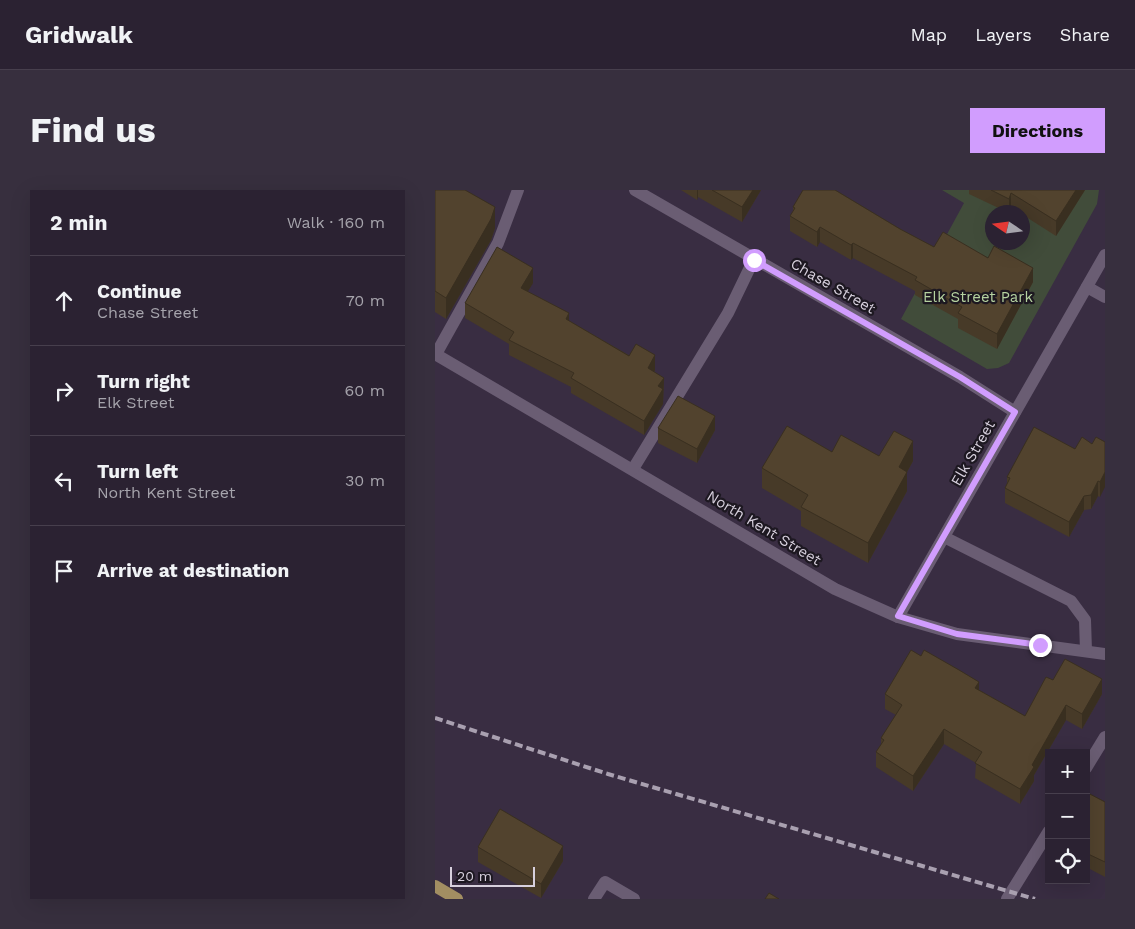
<!DOCTYPE html>
<html lang="en">
<head>
<meta charset="utf-8">
<style>
	:root { --surface:#2b2232; --page:#372f3e; --text:#f1f3f6; --muted:#a6a4ac; --line:#473f4d; --accent:#d19dfe }
	body { margin:0; font-family:"Work Sans",sans-serif; background:var(--page); color:var(--text) }
	.controls { position:absolute; right:15px; bottom:15px; display:grid; overflow:hidden; border-radius:0px; box-shadow:0 5px 20px #0002 }
	.controls button { width:45px; height:45px; display:grid; place-items:center; padding:0; border:0; border-bottom:1px solid var(--line); background:var(--surface); color:var(--text); font:25px sans-serif }
	.compass { position:absolute; left:550px; top:15px; width:45px; height:45px; border-radius:50%; background:var(--surface); box-shadow:0 5px 20px #0002; rotate:283deg }
	.scale { position:absolute; left:15px; bottom:12px; width:85px; box-sizing:border-box; padding-left:5px; border:2px solid #d7d0dd; border-top:0; font-size:14px; line-height:18px; white-space:nowrap; color:#d7d0dd; -webkit-text-stroke:4px #1d1821; paint-order:stroke }
	.stop { position:absolute; width:15px; height:15px; margin:-11px; border:4px solid #d19dfe; border-radius:50%; background:#fff }
	.stop.end { background:#d19dfe; border-color:#fff; box-shadow:0 1px 5px #0008 }
	.list { margin:0; padding:0; list-style:none }
	h2 { display:flex; justify-content:space-between; align-items:center; height:65px; margin:0; padding:0 20px; font-size:21px }
	h2 small { font-size:16px; font-weight:400; color:var(--muted) }
	.list li { display:grid; grid-template-columns:32px 1fr auto; gap:15px; align-items:center; box-sizing:border-box; height:90px; padding:0 20px; border-top:1px solid var(--line) }
	.list b { display:block; font-size:19px; white-space:nowrap }
	.list p { margin:0; font-size:16px; white-space:nowrap; color:var(--muted) }
	.list em { font-size:16px; font-style:normal; color:var(--muted) }
	.icon { flex:none; width:28px; height:28px; fill:none; stroke:currentColor; stroke-width:2; stroke-linecap:round; stroke-linejoin:round }
	.map { position:relative; flex:none; width:670px; height:709px; overflow:hidden; border-radius:0px }
	header { display:flex; align-items:center; gap:30px; box-sizing:border-box; height:70px; padding:0 25px; background:var(--surface); border-bottom:1px solid var(--line) }
	header strong { font-size:24px }
	nav { display:flex; gap:28px; margin-inline-start:auto; font-size:18px }
	.intro { display:flex; align-items:center; justify-content:space-between; box-sizing:border-box; height:120px; padding:0 30px }
	h1 { margin:0; font-size:35px }
	.button { padding:12px 22px; border-radius:0px; background:var(--accent); color:#111; font-size:18px; font-weight:700 }
	main { display:flex; gap:30px; padding:0 30px }
	aside { flex:1; background:var(--surface); border-radius:0px; box-shadow:0 5px 20px #0002 }
	.map>svg:first-child { display:block }
	.green { fill:#414c3a; fill-rule:evenodd }
	.lines { fill:none; stroke-linecap:round; stroke-linejoin:round }
	.minor { stroke:#6a5d73; stroke-width:12 }
	.major { stroke:#a28e62; stroke-width:12 }
	.rail { stroke:#a9a0b0; stroke-width:4; stroke-dasharray:8 4; stroke-linecap:butt }
	.wall { fill:#473a28 }
	.shaded-wall { fill:#392f20 }
	.building { fill:#52432e; stroke:#392f20 }
	.route { stroke:#d19dfe; stroke-width:6 }
	.labels { text-anchor:middle; dominant-baseline:central; stroke-width:4.5; stroke-linejoin:round; paint-order:stroke }
	.street-label { font-size:15px; fill:#d7d0dd; stroke:#1d1821 }
	.park-label { font-size:15px; fill:#b5d2a0; stroke:#1d1821 }
</style>
</head>
<body>
<header>
<strong>Gridwalk</strong>
<nav><a>Map</a><a>Layers</a><a>Share</a></nav>
</header>
<div class="intro"><h1>Find us</h1><a class="button">Directions</a></div>
<main>
<aside>
<h2>2 min<small>Walk · 160 m</small></h2>
<ul class="list">
<li><svg class="icon" aria-label="ahead" viewBox="0 0 24 24"><path d="M12 20V5M6 11l6-6 6 6"/></svg><div><b>Continue</b><p>Chase Street</p></div><em>70 m</em></li>
<li><svg class="icon" aria-label="right" viewBox="0 0 24 24"><path d="M7 20v-9h11M14 6l5 5-5 5"/></svg><div><b>Turn right</b><p>Elk Street</p></div><em>60 m</em></li>
<li><svg class="icon" aria-label="left" viewBox="0 0 24 24"><path d="M17 20v-9H6M10 6l-5 5 5 5"/></svg><div><b>Turn left</b><p>North Kent Street</p></div><em>30 m</em></li>
<li><svg class="icon" aria-label="arrive" viewBox="0 0 24 24"><path d="M6 21V4h12l-3 4 3 4H6"/></svg><div><b>Arrive at destination</b></div></li>
</ul>
</aside>
<div class="map">
<svg width="670" height="709" viewBox="0 0 670 709">
	<rect width="100%" height="100%" fill="#392d42"/>
	<path class="green" d="M 507,0 L 664,0 L 662,14 L 574,173 L 563,178 L 552,179 L 466,129 L 529,13 ZM 558,22 L 588,22 L 588,52 L 558,52 Z"/>
	<g class="lines">
		<g class="minor">
			<path d="M 200,0 L 525,187 L 580,222"/>
			<path d="M 652,97 L 670,107"/>
			<path d="M 0,164 L 400,399 L 463,427 L 522,444 L 670,464"/>
			<path d="M 1,164 L 63,53 L 83,0"/>
			<path d="M 198,279 L 293,123 L 319,69"/>
			<path d="M 509,347 L 636,411 L 650,430 L 651,461"/>
			<path d="M 463,427 L 670,65"/>
			<path d="M 651,578 L 670,547"/>
			<path d="M 159,709 L 170,692 L 199,709"/>
			<path d="M 572,709 L 614,641"/>
		</g>
		<path class="major" d="M 0,696 L 22,709"/>
		<path class="rail" d="M 0,528 L 173,584 L 600,709"/>
	</g>
	<g class="wall">
		<path d="M 0,0 L 60,38 L 56,50 L 11,129 L 0,122 Z"/>
		<path d="M 246,0 L 326,0 L 307,32 L 263,7 L 262,10 Z"/>
		<path d="M 534,0 L 650,0 L 621,46 L 588,25 L 588,22 L 583,22 L 576,18 L 574,22 L 572,22 L 534,4 Z"/>
		<path d="M 358,17 L 465,39 L 499,57 L 553,68 L 598,92 L 562,159 L 523,138 L 523,129 L 480,105 L 480,101 L 418,68 L 416,70 L 385,52 L 382,57 L 355,41 L 355,26 L 358,22 Z"/>
		<path d="M 98,93 L 92,102 L 134,131 L 220,180 L 219,182 L 229,188 L 228,214 L 209,245 L 136,203 L 136,197 L 74,165 L 74,154 L 30,128 L 30,113 Z"/>
		<path d="M 223,238 L 280,240 L 262,273 L 223,253 Z"/>
		<path d="M 670,252 L 665,307 L 663,306 L 656,319 L 649,320 L 634,347 L 570,313 L 570,298 L 572,293 L 572,287 L 640,259 L 657,254 Z"/>
		<path d="M 397,262 L 444,266 L 478,271 L 472,282 L 472,301 L 433,373 L 366,336 L 366,321 L 327,298 L 327,278 Z"/>
		<path d="M 618,490 L 667,504 L 647,539 L 631,530 L 599,585 L 599,591 L 585,614 L 540,588 L 541,573 L 509,554 L 478,601 L 441,577 L 441,562 L 446,555 L 446,548 L 461,525 L 450,519 L 450,504 L 544,500 L 590,526 Z"/>
		<path d="M 651,602 L 670,612 L 670,687 L 651,677 Z"/>
		<path d="M 43,657 L 128,671 L 106,708 L 43,672 Z"/>
	</g>
	<g class="shaded-wall">
		<path d="M 262,0 L 263,0 L 263,7 L 262,10 Z"/>
		<path d="M 318,0 L 326,0 L 307,32 L 307,17 Z"/>
		<path d="M 641,0 L 650,0 L 621,46 L 621,31 Z"/>
		<path d="M 576,3 L 576,18 L 574,22 L 574,9 Z"/>
		<path d="M 60,17 L 60,38 L 56,50 L 11,129 L 11,108 Z"/>
		<path d="M 385,37 L 385,52 L 382,57 L 382,42 Z"/>
		<path d="M 418,53 L 418,68 L 416,70 L 416,55 Z"/>
		<path d="M 98,78 L 98,93 L 86,113 L 86,98 Z"/>
		<path d="M 598,78 L 598,92 L 562,159 L 562,144 Z"/>
		<path d="M 134,123 L 134,138 L 131,129 Z"/>
		<path d="M 220,165 L 220,180 L 213,193 L 213,178 Z"/>
		<path d="M 229,188 L 228,214 L 209,245 L 209,231 L 223,196 Z"/>
		<path d="M 280,226 L 280,240 L 262,273 L 262,259 Z"/>
		<path d="M 478,251 L 478,271 L 472,282 L 472,301 L 433,373 L 433,353 L 464,277 Z"/>
		<path d="M 670,282 L 670,297 L 665,307 L 665,292 Z"/>
		<path d="M 663,291 L 663,306 L 656,319 L 656,305 Z"/>
		<path d="M 649,306 L 649,320 L 634,347 L 634,332 Z"/>
		<path d="M 667,489 L 667,504 L 647,539 L 647,524 Z"/>
		<path d="M 544,492 L 544,507 L 540,498 Z"/>
		<path d="M 631,515 L 631,530 L 599,585 L 599,591 L 585,614 L 585,599 L 597,575 Z"/>
		<path d="M 509,539 L 509,554 L 478,601 L 478,586 Z"/>
		<path d="M 128,656 L 128,671 L 106,708 L 106,694 Z"/>
	</g>
	<g class="building">
		<path d="M 0,0 L 30,0 L 60,17 L 56,29 L 11,108 L 0,101 Z"/>
		<path d="M 277,0 L 318,0 L 307,17 Z"/>
		<path d="M 368,0 L 400,0 L 465,39 L 499,57 L 508,42 L 553,68 L 559,56 L 598,78 L 562,144 L 523,123 L 527,117 L 480,90 L 482,87 L 418,53 L 416,55 L 385,37 L 382,42 L 355,26 L 360,18 L 358,17 Z"/>
		<path d="M 556,0 L 641,0 L 621,31 L 576,3 L 574,9 Z"/>
		<path d="M 62,57 L 98,78 L 86,98 L 134,123 L 131,129 L 194,166 L 201,154 L 220,165 L 213,178 L 229,188 L 223,196 L 228,199 L 209,231 L 136,188 L 139,183 L 74,150 L 79,142 L 30,113 Z"/>
		<path d="M 243,206 L 280,226 L 262,259 L 223,238 Z"/>
		<path d="M 352,236 L 397,262 L 406,245 L 444,266 L 459,241 L 478,251 L 464,277 L 472,282 L 433,353 L 366,317 L 373,305 L 327,278 Z"/>
		<path d="M 599,237 L 640,259 L 647,247 L 657,254 L 661,247 L 670,252 L 670,282 L 665,292 L 663,291 L 656,305 L 649,306 L 634,332 L 570,298 L 575,288 L 572,287 Z"/>
		<path d="M 476,460 L 486,466 L 489,460 L 524,480 L 544,492 L 540,498 L 590,526 L 611,487 L 618,490 L 630,469 L 667,489 L 647,524 L 631,515 L 597,575 L 599,577 L 585,599 L 540,573 L 547,562 L 509,539 L 478,586 L 441,562 L 449,550 L 446,548 L 467,515 L 450,504 Z"/>
		<path d="M 651,602 L 670,612 L 670,672 L 651,663 Z"/>
		<path d="M 65,619 L 128,656 L 106,694 L 43,657 Z"/>
		<path d="M 334,703 L 344,709 L 330,709 Z"/>
	</g>
	<g class="lines">
		<path class="route" d="M 319,70 L 525,187 L 580,222 L 463,426 L 522,444 L 605,455"/>
	</g>
	<g class="labels">
		<g class="street-label">
			<text transform="translate(398 96) rotate(30)">Chase Street</text>
			<text transform="translate(538 263) rotate(-60)">Elk Street</text>
			<text transform="translate(329 338) rotate(31)">North Kent Street</text>
		</g>
		<g class="park-label">
			<text x="543" y="107">Elk Street Park</text>
		</g>
	</g>
</svg>
<div class="controls">
<button>+</button>
<button>−</button>
<button><svg class="icon" aria-label="locate" viewBox="0 0 24 24"><circle cx="12" cy="12" r="6"/><path d="M12 2v4M12 18v4M2 12h4M18 12h4"/></svg></button>
</div>
<svg class="compass" viewBox="-18 -18 36 36"><path d="M0-13l5 13h-10z" fill="#e53935"/><path d="M0 13l5-13h-10z" fill="#a6a4ac"/></svg>
<div class="scale">20 m</div>
<div class="stop" style="left:319px;top:70px"></div>
<div class="stop end" style="left:605px;top:455px"></div>
</div>
</main>
</body>
</html>
